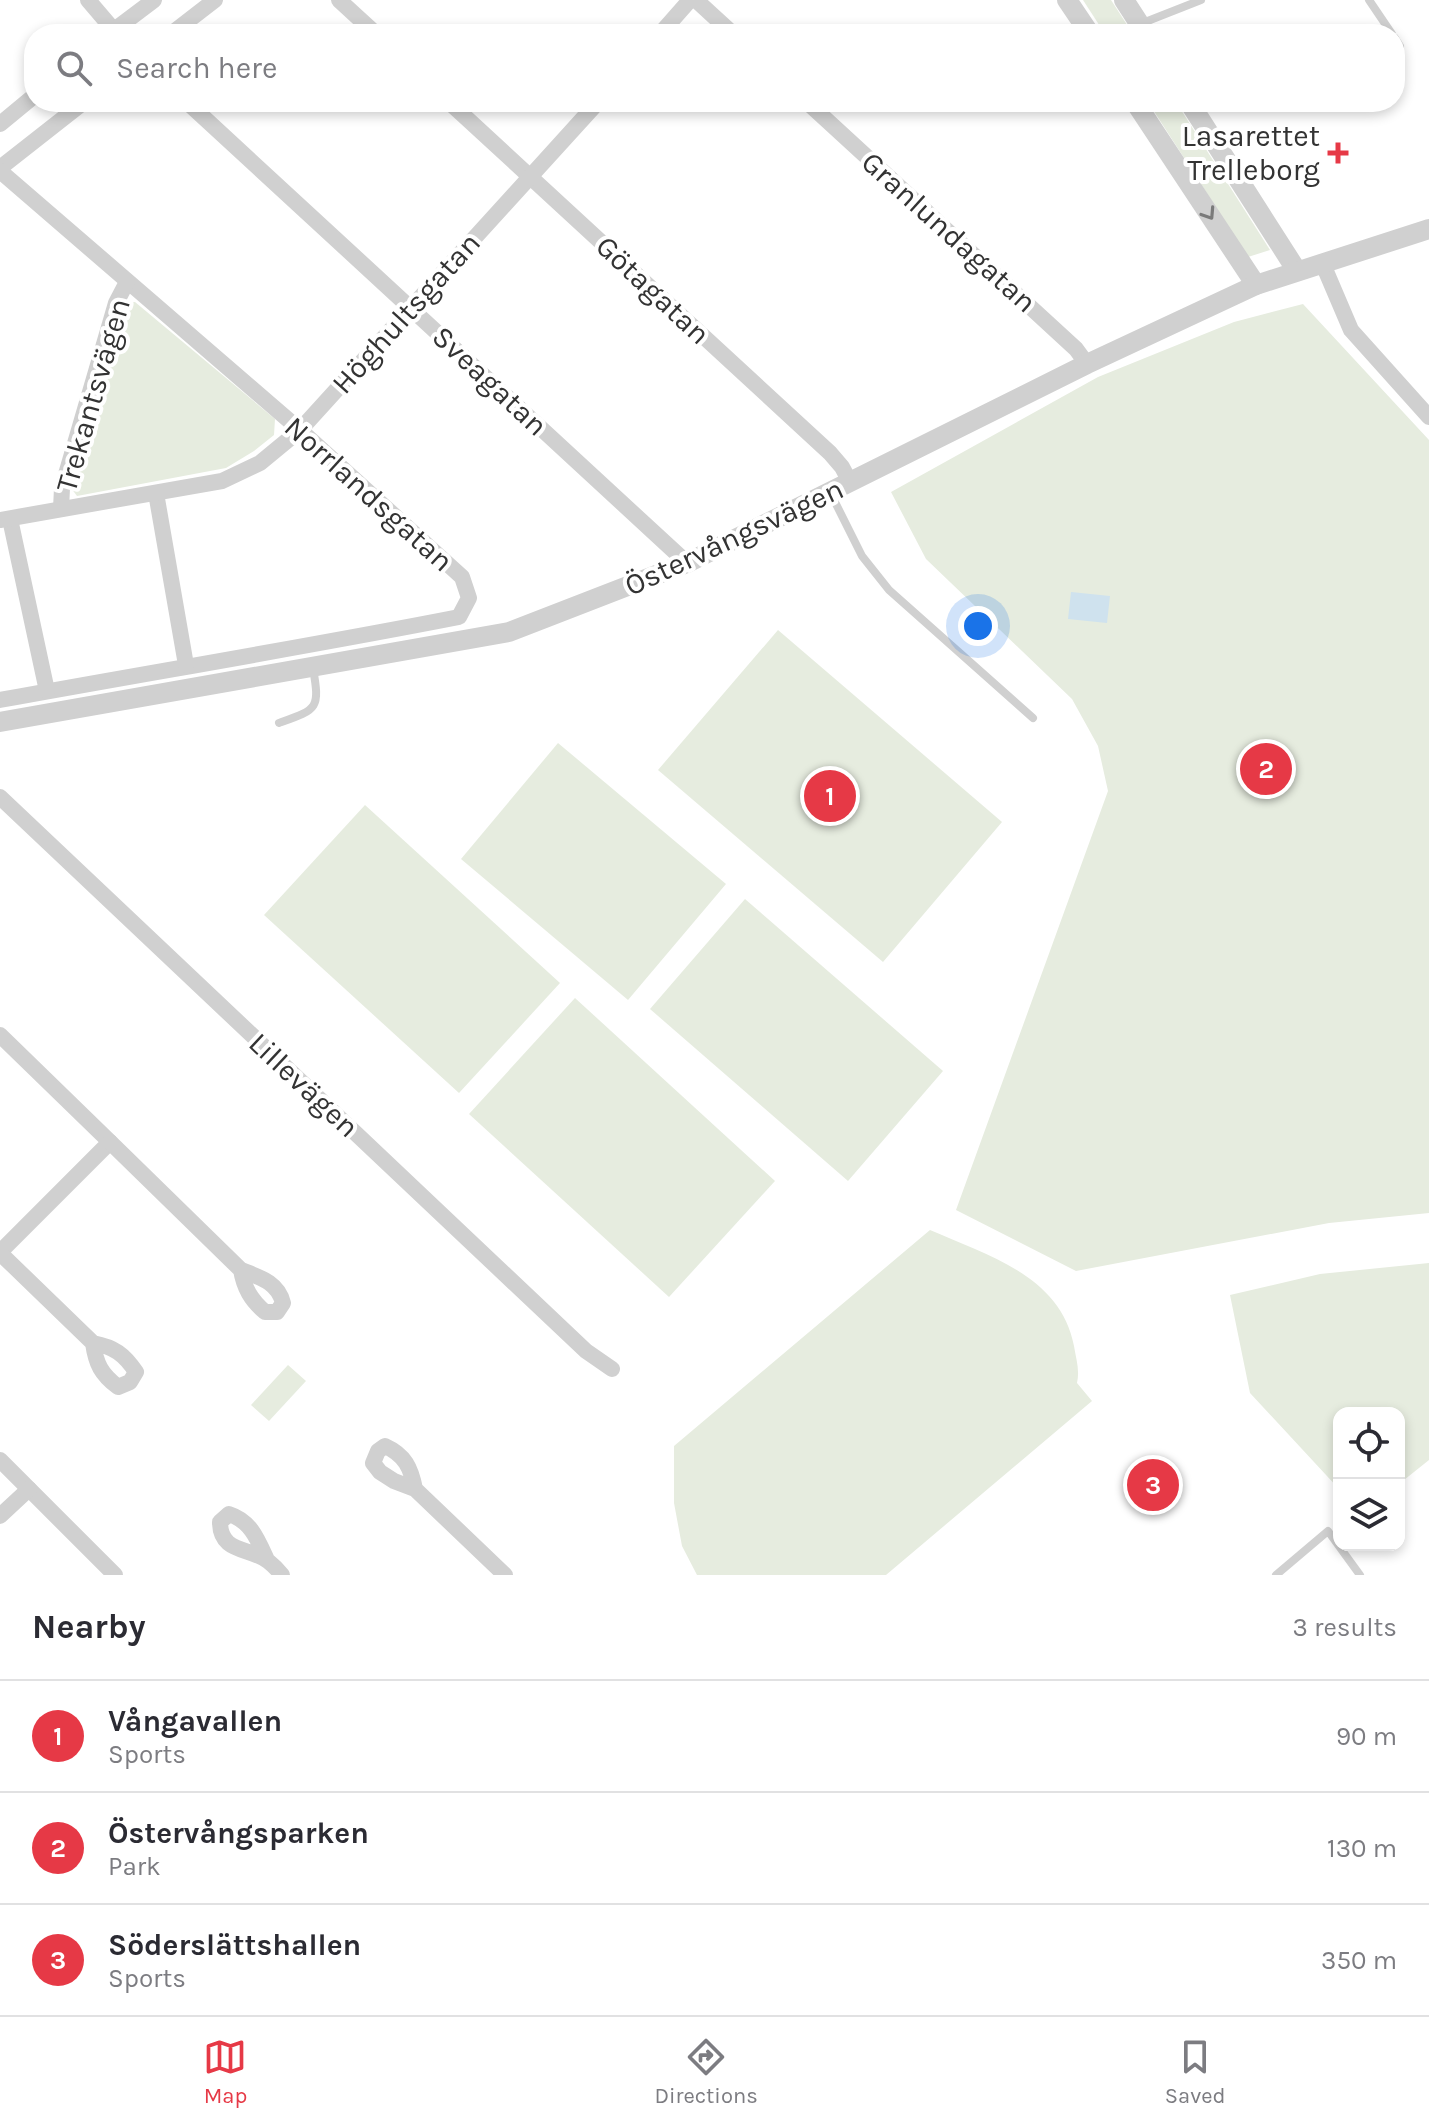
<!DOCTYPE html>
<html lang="en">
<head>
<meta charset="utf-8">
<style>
	:root { --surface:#fff; --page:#f7f7f7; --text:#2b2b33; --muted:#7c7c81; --line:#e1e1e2; --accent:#e63946 }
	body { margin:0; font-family:Karla,sans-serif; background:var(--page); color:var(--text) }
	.controls { position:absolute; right:24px; bottom:24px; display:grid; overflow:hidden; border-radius:16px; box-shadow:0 4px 12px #0003 }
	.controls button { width:72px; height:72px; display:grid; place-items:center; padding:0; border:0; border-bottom:2px solid var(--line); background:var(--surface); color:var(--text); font:40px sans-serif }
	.you { position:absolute; left:978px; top:626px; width:28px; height:28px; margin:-20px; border:6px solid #fff; border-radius:50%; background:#1a73e8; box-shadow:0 0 0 12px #1a73e833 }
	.badge { display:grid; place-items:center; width:52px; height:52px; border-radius:50%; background:var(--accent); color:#fff; font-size:26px; font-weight:700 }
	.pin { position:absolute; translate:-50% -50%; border:4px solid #fff; box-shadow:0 2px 8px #0006 }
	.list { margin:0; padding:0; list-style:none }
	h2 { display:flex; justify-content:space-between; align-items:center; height:104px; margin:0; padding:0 32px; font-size:34px }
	h2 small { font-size:26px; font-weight:400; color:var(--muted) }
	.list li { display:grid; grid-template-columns:52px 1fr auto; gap:24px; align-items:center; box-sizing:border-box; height:112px; padding:0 32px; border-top:2px solid var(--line) }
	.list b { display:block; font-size:30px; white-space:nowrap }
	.list p { margin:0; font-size:26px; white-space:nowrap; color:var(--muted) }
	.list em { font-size:26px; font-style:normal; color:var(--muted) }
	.icon { flex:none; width:44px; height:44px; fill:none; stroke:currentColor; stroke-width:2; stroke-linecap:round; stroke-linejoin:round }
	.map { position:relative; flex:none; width:1429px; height:1575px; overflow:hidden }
	.search { position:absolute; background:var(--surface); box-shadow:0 4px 12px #0003; left:24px; right:24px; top:24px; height:88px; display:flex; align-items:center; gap:20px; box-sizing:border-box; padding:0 28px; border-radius:32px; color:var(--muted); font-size:30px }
	.sheet { height:440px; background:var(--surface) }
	nav { display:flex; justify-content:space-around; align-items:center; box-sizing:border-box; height:112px; border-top:2px solid var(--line); background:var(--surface); font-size:22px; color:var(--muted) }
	nav a { display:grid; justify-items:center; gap:4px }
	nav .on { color:var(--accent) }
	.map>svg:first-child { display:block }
	.green { fill:#e6ecdf }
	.water { fill:#cfe2ee }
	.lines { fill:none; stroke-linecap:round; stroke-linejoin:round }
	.service { stroke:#d0d0d0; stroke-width:8 }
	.minor { stroke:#d0d0d0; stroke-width:16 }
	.tertiary { stroke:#d0d0d0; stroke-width:20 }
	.oneway { stroke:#7a7a7a }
	.poi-dot { fill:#e63946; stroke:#fff; stroke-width:3 }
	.labels { text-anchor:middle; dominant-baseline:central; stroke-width:8; stroke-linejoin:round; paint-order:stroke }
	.poi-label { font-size:30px; fill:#333; stroke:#fff; text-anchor:end }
	.street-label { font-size:30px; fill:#333; stroke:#fff }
</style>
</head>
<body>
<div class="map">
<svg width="1429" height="1575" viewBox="0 0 1429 1575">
	<rect width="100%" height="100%" fill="#fff"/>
	<g class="green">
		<path d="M 1083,0 L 1111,0 L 1133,34 L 1105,34 Z"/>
		<path d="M 1148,102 L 1176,102 L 1270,250 L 1248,257 Z"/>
		<path d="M 135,302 L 275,419 L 274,435 L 254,451 L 226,468 L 77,496 L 71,488 L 124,303 Z"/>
		<path d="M 1303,304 L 1429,440 L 1429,1213 L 1329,1223 L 1076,1271 L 956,1210 L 1108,791 L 1098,746 L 1072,699 L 926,559 L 891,492 L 1098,377 L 1234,322 Z"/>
		<path d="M 778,630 L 1002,822 L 883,962 L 658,770 Z"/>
		<path d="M 558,743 L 726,884 L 628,1000 L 461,859 Z"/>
		<path d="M 365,805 L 560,983 L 459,1093 L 264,915 Z"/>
		<path d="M 745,899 L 943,1071 L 848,1181 L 650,1009 Z"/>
		<path d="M 575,998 L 775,1181 L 669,1297 L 469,1114 Z"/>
		<path d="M 930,1230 C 987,1255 1061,1276 1074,1346 C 1076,1359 1080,1370 1077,1383 L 1092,1401 L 886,1575 L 697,1575 L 682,1546 L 674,1503 L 674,1446 Z"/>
		<path d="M 1429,1263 L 1429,1460 L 1399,1484 L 1399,1413 L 1339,1413 L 1339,1489 L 1250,1393 L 1230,1295 L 1320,1274 Z"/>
		<path d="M 288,1365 L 306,1381 L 269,1421 L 251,1405 Z"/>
	</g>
	<path class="water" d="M 1071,592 L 1110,596 L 1107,623 L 1068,619 Z"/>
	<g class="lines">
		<g class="service">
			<path d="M 1369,0 L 1392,34"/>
			<path d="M 1140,24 L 1201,0"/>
			<path d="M 1395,38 L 1400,46 L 1395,50"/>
			<path d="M 1304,102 L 1307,106 L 1313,102"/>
			<path d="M 830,492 L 862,556 L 889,590 L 1033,718"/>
			<path d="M 279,723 C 318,709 320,709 313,668"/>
			<path d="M 1276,1575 L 1328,1531 L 1360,1575"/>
		</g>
		<g class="minor">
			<path d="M 88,0 L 117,34"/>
			<path d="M 339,0 L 376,34"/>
			<path d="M 696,0 L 733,34"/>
			<path d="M 109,34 L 154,0"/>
			<path d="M 171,34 L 215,0"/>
			<path d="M 660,34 L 690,0"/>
			<path d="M 187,102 L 687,563"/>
			<path d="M 449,102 L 830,453 L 842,467 L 850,482"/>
			<path d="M 807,102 L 1076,349 L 1087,364"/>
			<path d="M 0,124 L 34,96"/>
			<path d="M 0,168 L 84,102"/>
			<path d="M 0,171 L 300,430 L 462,577 L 469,598 L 459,617 C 306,647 153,672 0,700"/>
			<path d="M 1322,262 L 1351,330 L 1429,417"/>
			<path d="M 156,493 L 186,665"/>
			<path d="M 61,509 L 62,488 L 116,303 L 127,282"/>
			<path d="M 10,519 L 47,691"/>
			<path d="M 0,520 L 222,481 L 260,463 L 300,430 L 598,102"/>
			<path d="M 0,797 L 586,1351 L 612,1369"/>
			<path d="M 0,1035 L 110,1142 L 0,1252"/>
			<path d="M 110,1142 L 241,1270 C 244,1288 251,1300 265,1312 L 277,1312 L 283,1303 C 278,1282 259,1277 241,1270"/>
			<path d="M 0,1253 L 93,1343 C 114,1347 124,1354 136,1372 L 130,1382 L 118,1387 C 101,1374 96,1364 93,1343"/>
			<path d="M 0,1460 L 115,1575"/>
			<path d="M 415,1489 C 411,1468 405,1455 385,1446 L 378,1451 L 373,1463 L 380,1472 L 394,1481 L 415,1489 L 505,1575"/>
			<path d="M 0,1516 L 29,1489"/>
			<path d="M 267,1560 C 258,1540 251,1521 229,1514 L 220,1522 C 220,1553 249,1547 268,1561 C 273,1565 278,1570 282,1575"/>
		</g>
		<g class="tertiary">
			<path d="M 1067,0 L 1090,34"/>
			<path d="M 1124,0 L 1146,34"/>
			<path d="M 1135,102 L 1256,285"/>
			<path d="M 1189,102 L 1297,271"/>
			<path d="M 0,722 L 509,632 L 687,563 L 1087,364 L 1256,285 L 1429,229"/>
		</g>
	</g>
	<defs><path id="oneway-chevron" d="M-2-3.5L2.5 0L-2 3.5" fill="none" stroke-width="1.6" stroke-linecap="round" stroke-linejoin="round" transform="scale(2)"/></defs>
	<use class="oneway" href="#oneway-chevron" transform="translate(1209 214) rotate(57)"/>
	<path class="poi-dot" d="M1334 141h8v8h8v8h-8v8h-8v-8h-8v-8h8z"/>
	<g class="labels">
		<g class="poi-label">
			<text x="1320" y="136">Lasarettet<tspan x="1320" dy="34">Trelleborg</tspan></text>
		</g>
		<g class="street-label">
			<text transform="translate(949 232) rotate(42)">Granlundagatan</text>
			<text transform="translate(653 290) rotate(43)">Götagatan</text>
			<text transform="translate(406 313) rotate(-48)">Höghultsgatan</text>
			<text transform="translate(490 381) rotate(43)">Sveagatan</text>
			<text transform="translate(93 395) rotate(-74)">Trekantsvägen</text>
			<text transform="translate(369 494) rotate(42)">Norrlandsgatan</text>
			<text transform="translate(734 537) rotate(-25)">Östervångsvägen</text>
			<text transform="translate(304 1085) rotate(43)">Lillevägen</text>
		</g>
	</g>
</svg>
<div class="controls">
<button><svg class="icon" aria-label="locate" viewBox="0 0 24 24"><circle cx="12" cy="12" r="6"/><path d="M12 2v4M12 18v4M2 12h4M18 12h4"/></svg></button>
<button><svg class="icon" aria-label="layers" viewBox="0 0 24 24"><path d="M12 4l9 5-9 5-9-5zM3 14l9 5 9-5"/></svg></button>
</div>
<div class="you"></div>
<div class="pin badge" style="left:830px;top:796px">1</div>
<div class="pin badge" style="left:1266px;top:769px">2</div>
<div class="pin badge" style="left:1153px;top:1485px">3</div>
<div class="search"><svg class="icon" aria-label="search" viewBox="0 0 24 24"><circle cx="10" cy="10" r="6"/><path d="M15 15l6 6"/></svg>Search here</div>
</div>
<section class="sheet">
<h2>Nearby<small>3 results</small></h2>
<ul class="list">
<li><span class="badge">1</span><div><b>Vångavallen</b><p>Sports</p></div><em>90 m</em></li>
<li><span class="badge">2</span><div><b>Östervångsparken</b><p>Park</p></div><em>130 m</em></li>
<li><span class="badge">3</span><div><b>Söderslättshallen</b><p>Sports</p></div><em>350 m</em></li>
</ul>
</section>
<nav>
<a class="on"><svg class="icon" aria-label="map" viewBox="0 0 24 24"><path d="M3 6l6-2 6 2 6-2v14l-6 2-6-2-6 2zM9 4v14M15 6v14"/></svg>Map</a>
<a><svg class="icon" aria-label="directions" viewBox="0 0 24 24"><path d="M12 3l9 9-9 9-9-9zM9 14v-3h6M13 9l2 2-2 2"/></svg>Directions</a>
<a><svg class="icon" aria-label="saved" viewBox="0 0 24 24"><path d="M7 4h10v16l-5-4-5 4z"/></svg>Saved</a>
</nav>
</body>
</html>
